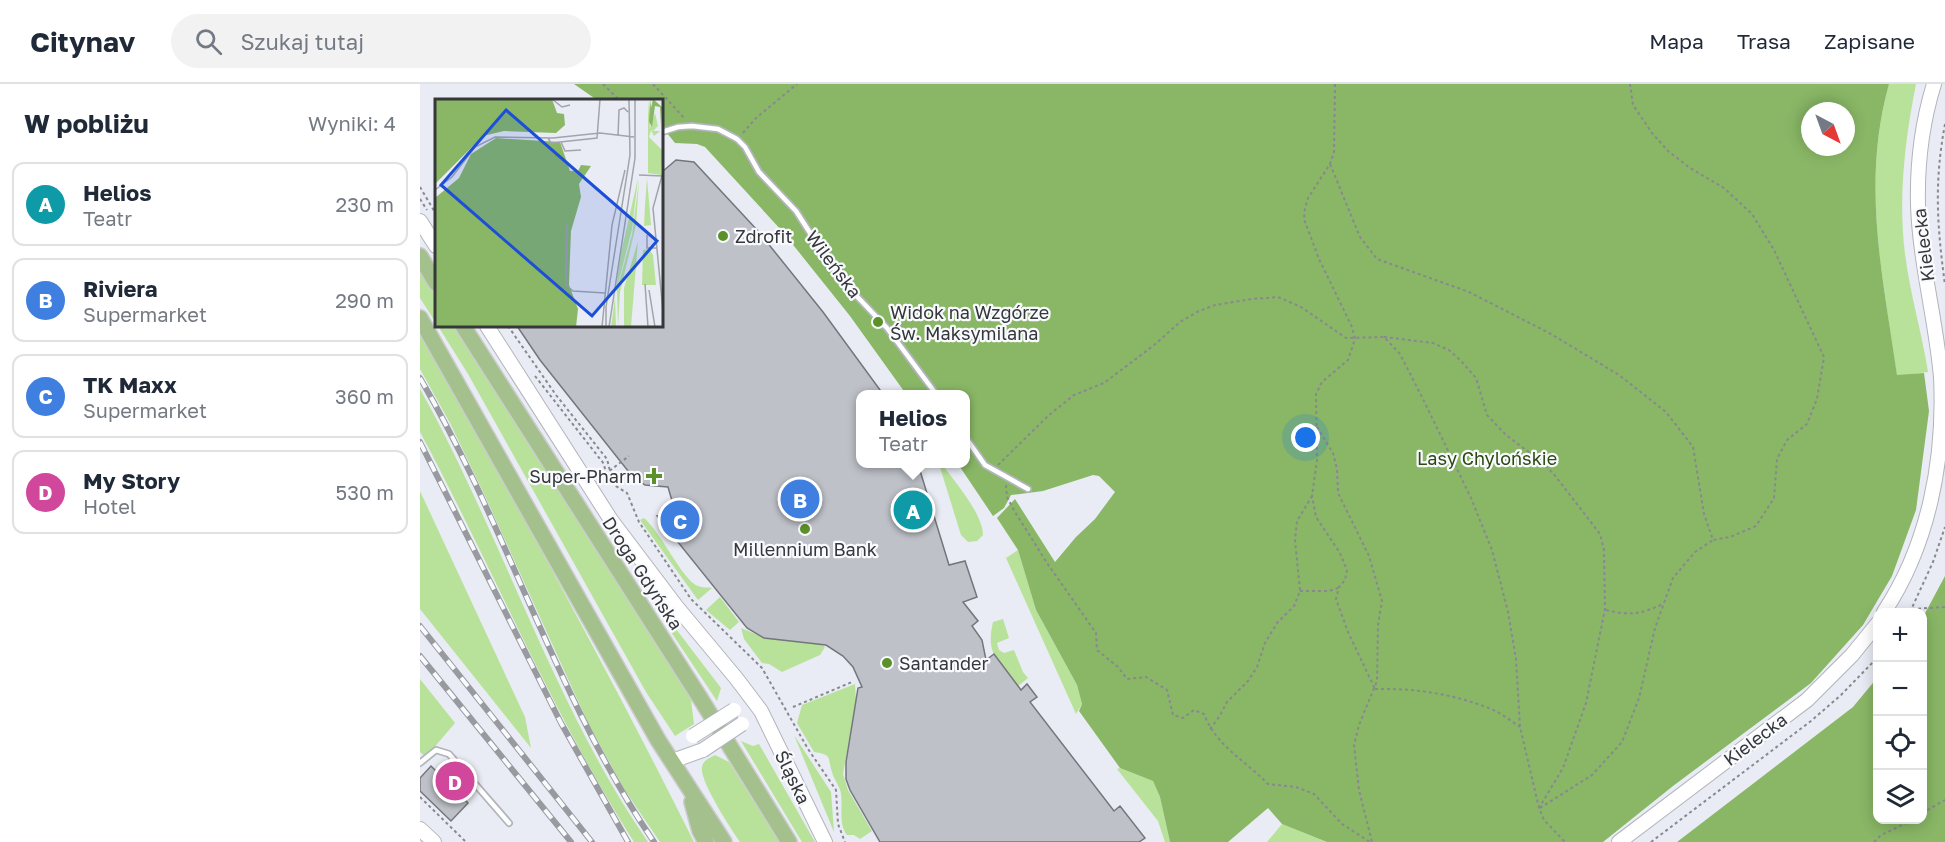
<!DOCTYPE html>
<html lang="pl">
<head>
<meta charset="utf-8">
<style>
	:root { --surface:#fff; --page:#f2f2f3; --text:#1f2937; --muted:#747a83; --line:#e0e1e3; --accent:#5c9029 }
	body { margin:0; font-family:"Golos Text",sans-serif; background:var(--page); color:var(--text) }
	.controls { position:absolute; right:18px; bottom:18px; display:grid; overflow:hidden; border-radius:12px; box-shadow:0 3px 15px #0003 }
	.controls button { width:54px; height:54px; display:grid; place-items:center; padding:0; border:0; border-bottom:2px solid var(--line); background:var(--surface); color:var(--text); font:30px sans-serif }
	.compass { position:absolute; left:1381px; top:18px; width:54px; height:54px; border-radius:50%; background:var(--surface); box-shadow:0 3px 15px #0003; rotate:139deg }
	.you { position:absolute; left:886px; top:354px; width:21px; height:21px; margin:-15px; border:4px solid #fff; border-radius:50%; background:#1a73e8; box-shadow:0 0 0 9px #1a73e833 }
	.badge { display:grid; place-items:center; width:39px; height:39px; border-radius:50%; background:var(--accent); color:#fff; font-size:20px; font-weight:700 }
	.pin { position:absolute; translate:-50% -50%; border:3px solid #fff; box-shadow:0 2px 6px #0006 }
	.popup { position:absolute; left:436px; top:306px; width:114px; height:78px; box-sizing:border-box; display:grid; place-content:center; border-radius:12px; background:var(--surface); filter:drop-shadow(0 2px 4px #0005); font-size:20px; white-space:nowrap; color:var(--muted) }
	.popup b { font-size:22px; color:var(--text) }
	.popup::after { content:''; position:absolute; left:50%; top:100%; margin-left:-12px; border:12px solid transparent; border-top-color:var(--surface) }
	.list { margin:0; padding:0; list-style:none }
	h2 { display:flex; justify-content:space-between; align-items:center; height:78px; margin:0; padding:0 24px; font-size:26px }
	h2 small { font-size:20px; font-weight:400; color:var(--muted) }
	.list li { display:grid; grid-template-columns:39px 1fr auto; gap:18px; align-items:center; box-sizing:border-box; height:84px; margin:0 12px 12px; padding:0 12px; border:2px solid var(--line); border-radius:12px }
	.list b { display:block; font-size:22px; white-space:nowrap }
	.list p { margin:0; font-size:20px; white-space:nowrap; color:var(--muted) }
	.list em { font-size:20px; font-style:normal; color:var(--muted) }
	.icon { flex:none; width:33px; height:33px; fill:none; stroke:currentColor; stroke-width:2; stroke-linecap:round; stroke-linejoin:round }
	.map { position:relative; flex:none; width:1525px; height:758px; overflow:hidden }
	header { display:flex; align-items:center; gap:36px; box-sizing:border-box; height:84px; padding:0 30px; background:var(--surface); border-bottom:2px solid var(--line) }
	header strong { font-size:28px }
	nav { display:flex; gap:33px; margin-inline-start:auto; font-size:21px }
	.search { width:420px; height:54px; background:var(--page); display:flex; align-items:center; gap:15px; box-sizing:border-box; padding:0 21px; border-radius:33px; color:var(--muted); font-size:22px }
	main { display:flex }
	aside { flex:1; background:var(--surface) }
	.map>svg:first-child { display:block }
	.green { fill:#b8e299 }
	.forest { fill:#89b766; fill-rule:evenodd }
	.building { fill:#bec1c8; stroke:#74767d; stroke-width:1.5 }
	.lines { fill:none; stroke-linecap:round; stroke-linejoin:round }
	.lane-casing { stroke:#b2b4bb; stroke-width:8 }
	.secondary-casing { stroke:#b2b4bb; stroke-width:16 }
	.primary-casing { stroke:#cbcbcc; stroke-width:18 }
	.path { stroke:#88898f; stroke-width:2; stroke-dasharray:3 3; stroke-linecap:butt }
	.lane { stroke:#fff; stroke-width:4.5 }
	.secondary { stroke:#fff; stroke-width:14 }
	.primary { stroke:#a4c08d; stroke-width:15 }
	.rail-casing { stroke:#989aa0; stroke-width:6 }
	.rail { stroke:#f8fafe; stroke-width:4; stroke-dasharray:11; stroke-linecap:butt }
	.secondary-bridge-casing { stroke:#b2b4bb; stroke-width:16; stroke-linecap:butt }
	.secondary-bridge { stroke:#fff; stroke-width:14 }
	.poi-dot { fill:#5c9029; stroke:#f8fafe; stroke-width:2 }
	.labels { text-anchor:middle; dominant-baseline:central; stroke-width:4.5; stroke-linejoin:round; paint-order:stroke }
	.poi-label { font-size:18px; fill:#36373a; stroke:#f8fafe; text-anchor:start }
	.street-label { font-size:18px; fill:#36373a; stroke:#f8fafe }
	.park-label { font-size:18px; fill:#2c4910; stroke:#f8fafe }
	.inset-road { fill:none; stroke:#a1a4aa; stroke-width:1.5 }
	.view { fill:#1d4ed8; fill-opacity:0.15; stroke:#1d4ed8; stroke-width:3 }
	.inset-edge { fill:none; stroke:#36373a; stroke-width:3 }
</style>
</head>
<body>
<header>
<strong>Citynav</strong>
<div class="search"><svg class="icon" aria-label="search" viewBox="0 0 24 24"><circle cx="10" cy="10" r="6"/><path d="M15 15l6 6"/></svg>Szukaj tutaj</div>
<nav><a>Mapa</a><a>Trasa</a><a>Zapisane</a></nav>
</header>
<main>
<aside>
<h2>W pobliżu<small>Wyniki: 4</small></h2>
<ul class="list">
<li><span class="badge" style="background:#0f9aa8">A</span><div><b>Helios</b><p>Teatr</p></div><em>230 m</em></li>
<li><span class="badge" style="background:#3f7fe0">B</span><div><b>Riviera</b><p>Supermarket</p></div><em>290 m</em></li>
<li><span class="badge" style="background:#3f7fe0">C</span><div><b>TK Maxx</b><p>Supermarket</p></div><em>360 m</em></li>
<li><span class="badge" style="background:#d1479c">D</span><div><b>My Story</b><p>Hotel</p></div><em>530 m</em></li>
</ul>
</aside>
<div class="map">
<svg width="1525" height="758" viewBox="0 0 1525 758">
	<rect width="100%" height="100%" fill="#e9ecf4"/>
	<g class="green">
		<path d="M 1469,0 L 1496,0 C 1485,55 1478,114 1485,170 C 1490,210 1502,249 1508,288 L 1477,292 C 1463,192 1441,100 1469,0 Z"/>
		<path d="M 0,185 L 16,211 L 16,239 L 0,214 Z"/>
		<path d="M 18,242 L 36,242 L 271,616 L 274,640 L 255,652 L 226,608 L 48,290 Z"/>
		<path d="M 0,248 C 94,416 188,585 274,758 L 240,758 L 204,705 L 168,639 L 65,412 L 30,339 L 0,285 Z"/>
		<path d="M 0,305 C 82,451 133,621 228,758 L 214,758 C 131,628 73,484 0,348 Z"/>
		<path d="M 519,380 L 522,380 C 534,397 563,430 563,451 L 557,457 L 548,458 L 541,451 Z"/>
		<path d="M 0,407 L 105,633 L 111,664 L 0,525 Z"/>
		<path d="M 224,434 C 241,448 262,496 278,502 C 282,504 288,503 292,504 L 278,516 L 220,436 Z"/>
		<path d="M 598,466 L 616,526 L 657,601 L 662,620 L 656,630 L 586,474 Z"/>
		<path d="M 300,513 L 319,538 L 310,546 L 286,526 Z"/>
		<path d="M 583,535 L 589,554 L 577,559 L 579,566 L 584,569 L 594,566 L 603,588 L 608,594 L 598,602 C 579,578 565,571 573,538 Z"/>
		<path d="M 321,544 L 346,554 L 401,559 L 405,563 L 400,571 L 362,588 L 349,580 L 342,579 L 324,555 Z"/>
		<path d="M 256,545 L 301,604 L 297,617 L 251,548 Z"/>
		<path d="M 0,595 L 35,639 L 6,673 L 0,668 Z"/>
		<path d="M 435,600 L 436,616 L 423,690 L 428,706 L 452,747 L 440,755 L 434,751 L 427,751 C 418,739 423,723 421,710 C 420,702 414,696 412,688 C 407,673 413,671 394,668 L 377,639 L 382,621 Z"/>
		<path d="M 374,651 L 411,708 L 414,748 Z"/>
		<path d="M 321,657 L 333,662 L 339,660 L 395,758 L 382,758 Z"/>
		<path d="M 295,671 L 309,678 L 359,758 L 320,758 C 311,745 279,696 282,683 C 283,676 290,674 295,671 Z"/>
		<path d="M 700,684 L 733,697 L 740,713 L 750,758 L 745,758 L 738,737 L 697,685 Z"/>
		<path d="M 862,740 L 907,758 L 847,758 Z"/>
	</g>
	<g class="forest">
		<path d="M 154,0 L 1469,0 C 1441,100 1463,192 1477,291 L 1504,289 L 1509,327 L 1496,426 L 1472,492 L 1443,541 L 1391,599 L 1253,702 L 1183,758 L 907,758 L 862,740 L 848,724 L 808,758 L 750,758 L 740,713 L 733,697 L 700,684 L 659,627 L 662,620 L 657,601 L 616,526 L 598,466 L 577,434 L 595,415 L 635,478 L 656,453 L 675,435 L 695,408 L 679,392 L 673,391 L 623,407 L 591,411 L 584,424 L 573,432 L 538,380 L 546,380 L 546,310 L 486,310 L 430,232 L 362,147 L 285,63 L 277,60 L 255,59 L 247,49 L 242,50 L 242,16 L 177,16 ZM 1390,27 L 1426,27 L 1426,63 L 1390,63 Z"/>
		<path d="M 1525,492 L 1525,758 L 1257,758 L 1433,623 L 1457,594 L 1458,736 L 1502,736 L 1503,533 Z"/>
	</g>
	<g class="building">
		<path d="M 256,76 L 274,78 L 338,147 L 403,228 L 463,310 L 441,310 L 441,380 L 498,380 L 529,481 L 545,477 L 557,513 L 543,518 L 558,537 L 552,542 L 562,556 L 566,576 L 574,570 L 601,606 L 607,600 L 617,613 L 610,618 L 694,727 L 700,722 L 725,754 L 719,758 L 460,758 L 430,706 L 426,695 L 426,678 L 438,604 L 442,603 L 433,583 L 423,572 L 406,561 L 344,554 L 327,544 L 237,432 L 255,427 L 248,403 L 225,401 L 212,392 L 120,276 L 97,242 L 242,242 L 242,88 Z"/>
		<path d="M 11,682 L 48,719 L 31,737 L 0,707 L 0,694 Z"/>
	</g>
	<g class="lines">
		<defs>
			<g id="lane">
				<path d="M 242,48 L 258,43 L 272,42 L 298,45 L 317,55 L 325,63 L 339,88 L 376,127 L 408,177 L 429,204 L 467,244 L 516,310"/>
				<path d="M 546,354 L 565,381 L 608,405"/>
				<path d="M 0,679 L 16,666 L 29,670 L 89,739"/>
			</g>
			<g id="secondary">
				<path d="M 0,137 L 16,162"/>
				<path d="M 67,242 L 191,436 L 256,522 L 316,594 L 341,627 L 405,758"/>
				<path d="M 1464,528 C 1509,460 1525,375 1521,293 C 1516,236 1500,179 1498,121 C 1497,80 1502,39 1514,0"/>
				<path d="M 252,677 L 283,666"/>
				<path d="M 0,745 L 14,758"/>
				<path d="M 1199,758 L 1387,616 L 1432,571 L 1458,539"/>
			</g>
			<g id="primary">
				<path d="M 0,172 L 16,199"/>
				<path d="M 0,234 L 238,656 L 304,758"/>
				<path d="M 43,242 L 282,617 L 369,758"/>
				<path d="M 272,718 L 280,747 L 286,758"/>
			</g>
		</defs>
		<use href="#lane" class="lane-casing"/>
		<use href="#secondary" class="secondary-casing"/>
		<use href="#primary" class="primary-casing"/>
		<g class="path">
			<path d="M 183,0 L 199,16"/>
			<path d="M 233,0 L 265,35"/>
			<path d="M 915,0 L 914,68 L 910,80 L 888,114 L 885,124 L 884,135 L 899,175 L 932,243 L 935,255 L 928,276 L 902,298 L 896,310 L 897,376 L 892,412 L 896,433 L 920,469 L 927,486 L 925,496 L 919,503 L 916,515 L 928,548 L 955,605"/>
			<path d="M 1525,40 C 1514,99 1517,141 1525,201"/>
			<path d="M 323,49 L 336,34 L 377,0"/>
			<path d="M 910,80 L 940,153 L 957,175 L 1049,208 L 1131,250 L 1199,291 L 1246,328 L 1273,363 L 1284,430 L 1293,456 L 1310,453 L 1336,442 L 1354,414 L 1357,375 L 1367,356 L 1387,340 L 1397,315 L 1404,273 L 1354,166 L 1332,130 L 1304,104 L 1270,84 L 1248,67 L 1232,49 L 1213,21 L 1210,0"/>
			<path d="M 0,103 L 16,130"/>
			<path d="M 0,115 L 7,126"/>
			<path d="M 88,242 L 136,311 L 187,375 L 190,387"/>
			<path d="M 964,253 L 1013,259 L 1029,266 L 1041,277 L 1056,294 L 1067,331 L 1086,351 L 1118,375 L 1133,389 L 1180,450 L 1184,466 L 1185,525 L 1166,619 L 1143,684 L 1119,724"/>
			<path d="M 115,292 L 184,380 L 186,390 L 191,399 L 207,409 L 219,438 L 271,515 L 342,584 L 388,665 L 416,706 L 418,740 L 425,758"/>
			<path d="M 897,343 L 913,369 L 917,385 L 918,409 L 949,472 L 962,517 L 958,541 L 957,597 L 939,641 L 934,661 L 939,706 L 952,758"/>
			<path d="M 578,381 L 629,331 L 654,311 L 684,299 L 733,262 L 760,238 L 777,228 L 795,221 L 832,215 L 858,213 L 881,223 L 926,254 L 964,253 L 980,270 L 1002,313 L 1051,414 L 1072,466 L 1088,528 L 1096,575 L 1100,643 L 1119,724 L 1124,736 L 1145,758"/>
			<path d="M 180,394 L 209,372"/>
			<path d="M 586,401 L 587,413 L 595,428 L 627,479 L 676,549 L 677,566 L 698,583 L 707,595 L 726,593 L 747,606 L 753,631 L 763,634 L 774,626 L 784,630 C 796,662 826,677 848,700 L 876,703 L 894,710 L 922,740 L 950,758"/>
			<path d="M 880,507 L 909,507 L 918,504"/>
			<path d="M 1492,525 L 1525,523"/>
			<path d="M 1186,526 C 1210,532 1221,530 1243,520"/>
			<path d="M 1490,528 L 1513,478 L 1525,443"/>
			<path d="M 955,605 C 995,604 1034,610 1071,625 C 1081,629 1091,637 1100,643"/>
			<path d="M 373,623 L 432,598"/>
			<path d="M 790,645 L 799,633 L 807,618 L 828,597 L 837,583 L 845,559 L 857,539 L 874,522 L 880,507 L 875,456 L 877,437 L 892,412"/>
			<path d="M 0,713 L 46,758"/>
			<path d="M 1120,724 L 1172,691 L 1202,658 L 1219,614 L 1235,544 L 1253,494 L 1275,468 L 1293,456"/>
			<path d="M 1502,729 L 1525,716"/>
			<path d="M 1231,758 L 1391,637 L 1421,611 L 1458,573"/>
			<path d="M 1454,758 L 1461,751 L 1493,736"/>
		</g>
		<use href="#lane" class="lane"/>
		<use href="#secondary" class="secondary"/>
		<use href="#primary" class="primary"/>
		<defs>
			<g id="rail">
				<path d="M 0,294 C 88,444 136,614 234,758"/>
				<path d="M 0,358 L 141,639 L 208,758"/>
				<path d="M 0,542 L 172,758"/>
				<path d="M 0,572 L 151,758"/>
			</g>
		</defs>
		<use href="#rail" class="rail-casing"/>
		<use href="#rail" class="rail"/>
		<defs>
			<g id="secondary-bridge">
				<path d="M 273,652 L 314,626"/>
				<path d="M 283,666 L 322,640"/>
			</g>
		</defs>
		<use href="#secondary-bridge" class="secondary-bridge-casing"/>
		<use href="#secondary-bridge" class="secondary-bridge"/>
	</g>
	<g class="poi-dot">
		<circle cx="303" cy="152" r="6"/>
		<circle cx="458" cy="238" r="6"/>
		<path d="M231 383h6v6h6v6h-6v6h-6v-6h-6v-6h6z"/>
		<circle cx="385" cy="445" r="6"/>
		<circle cx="467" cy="579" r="6"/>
	</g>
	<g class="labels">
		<g class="poi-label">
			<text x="315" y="152">Zdrofit</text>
			<text x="470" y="228">Widok na Wzgórze<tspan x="470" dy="21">Św. Maksymilana</tspan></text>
			<text x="222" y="392" text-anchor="end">Super-Pharm</text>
			<text x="385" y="465" text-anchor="middle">Millennium Bank</text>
			<text x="479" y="579">Santander</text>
		</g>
		<g class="street-label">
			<text transform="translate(1503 161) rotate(-97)">Kielecka</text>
			<text transform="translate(414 180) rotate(53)">Wileńska</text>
			<text transform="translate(223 489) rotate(57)">Droga Gdyńska</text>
			<text transform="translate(1335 655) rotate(-37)">Kielecka</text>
			<text transform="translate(373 693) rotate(64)">Śląska</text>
		</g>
		<g class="park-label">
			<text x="1067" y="374">Lasy Chylońskie</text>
		</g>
	</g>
	<g transform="translate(15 15)">
		<rect width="228" height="228" fill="#e9ecf4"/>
		<path d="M 213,2 L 215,29 L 220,14 L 223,27 L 218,32 L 225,32 L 219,37 L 216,31 L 214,38 L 228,52 L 226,76 L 213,74 ZM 203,79 L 197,130 L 180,197 L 181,228 L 176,228 L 186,154 ZM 212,79 L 216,126 L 209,127 L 210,107 ZM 204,81 L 201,126 L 185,193 L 183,228 L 182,191 L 197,136 ZM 203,142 L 196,228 L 189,228 L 189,189 ZM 214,150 L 218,156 L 221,186 L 207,186 L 208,151 Z" fill="#b8e299"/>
		<path d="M 0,0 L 117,0 L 122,14 L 129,15 L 130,26 L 121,34 L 69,32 L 48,37 L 0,85 ZM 215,0 L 216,9 L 218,0 L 227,8 L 226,27 L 225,8 L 220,7 L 217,28 L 214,23 ZM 61,39 L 125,43 L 135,72 L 143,72 L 146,66 L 156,67 L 144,85 L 146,98 L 136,132 L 134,186 L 143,210 L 141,228 L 0,228 L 0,99 L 24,79 L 36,55 Z" fill="#89b766"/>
		<path class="inset-road" d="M 117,0 L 127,8 L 135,6M 183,37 L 184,11 L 189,9 L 193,13M 113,39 L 116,44 L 162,39 L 165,0M 126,43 L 130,52 L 146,51M 228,73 L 218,109 L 228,212M 204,76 L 228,77M 0,91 L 17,78 L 40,48 L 60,38 L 118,39 L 165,34 L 199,38M 132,125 L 131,186 L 138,192 L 170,194M 212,136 L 212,149 L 222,149M 210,185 L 213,228M 214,191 L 220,228M 167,228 L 177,126 L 190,71M 171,228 L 171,208 L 195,56 L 194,0M 174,228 L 200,59 L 200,0"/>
		<path class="view" d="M 71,11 L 222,142 L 157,217 L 6,86 Z"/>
		<rect width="228" height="228" class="inset-edge"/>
	</g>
</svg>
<div class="controls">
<button>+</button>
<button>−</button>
<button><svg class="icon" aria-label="locate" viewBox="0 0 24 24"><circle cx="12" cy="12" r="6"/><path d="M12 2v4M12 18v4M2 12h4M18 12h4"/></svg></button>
<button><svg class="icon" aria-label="layers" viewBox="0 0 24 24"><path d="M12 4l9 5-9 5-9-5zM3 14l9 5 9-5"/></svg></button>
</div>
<svg class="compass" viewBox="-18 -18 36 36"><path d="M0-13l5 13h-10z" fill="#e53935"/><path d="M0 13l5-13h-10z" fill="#747a83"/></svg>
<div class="you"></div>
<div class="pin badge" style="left:493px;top:426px;background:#0f9aa8">A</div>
<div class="popup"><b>Helios</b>Teatr</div>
<div class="pin badge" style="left:380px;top:415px;background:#3f7fe0">B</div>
<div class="pin badge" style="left:260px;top:436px;background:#3f7fe0">C</div>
<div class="pin badge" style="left:35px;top:697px;background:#d1479c">D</div>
</div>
</main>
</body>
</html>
